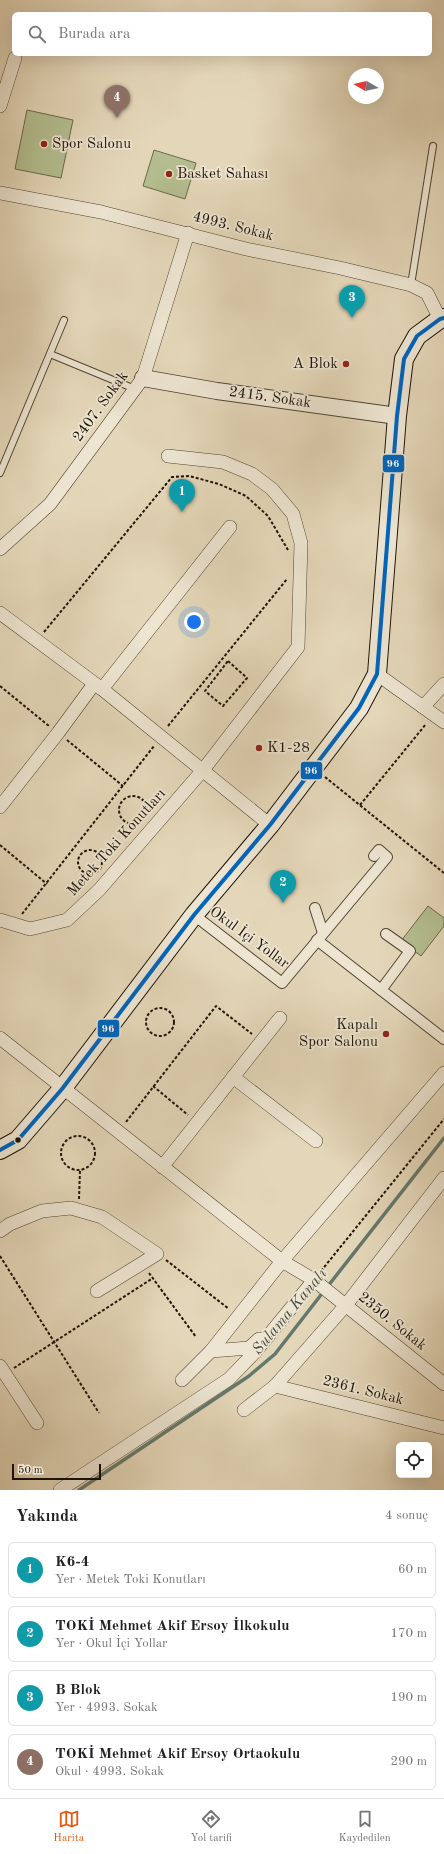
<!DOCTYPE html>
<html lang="tr">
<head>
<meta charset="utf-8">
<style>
	:root { --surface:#fff; --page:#f6f6f6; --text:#202124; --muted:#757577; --line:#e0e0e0; --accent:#ea580c }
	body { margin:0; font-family:"Old Standard TT",serif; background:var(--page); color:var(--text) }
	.controls { position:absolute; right:12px; bottom:12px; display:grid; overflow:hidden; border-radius:6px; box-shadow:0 4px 16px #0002 }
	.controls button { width:36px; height:36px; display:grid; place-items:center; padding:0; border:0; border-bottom:1px solid var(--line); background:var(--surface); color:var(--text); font:20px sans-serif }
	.compass { position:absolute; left:348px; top:68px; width:36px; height:36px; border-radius:50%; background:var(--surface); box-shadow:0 4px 16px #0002; rotate:279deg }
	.scale { position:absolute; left:12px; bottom:10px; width:89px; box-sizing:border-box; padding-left:4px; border:2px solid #1e1408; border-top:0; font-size:11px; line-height:14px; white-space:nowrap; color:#1e1408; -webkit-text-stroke:3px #ede5d2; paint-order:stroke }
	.you { position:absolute; left:194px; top:622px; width:14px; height:14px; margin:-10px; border:3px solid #fff; border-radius:50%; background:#1a73e8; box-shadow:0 0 0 6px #1a73e833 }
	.badge { display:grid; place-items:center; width:26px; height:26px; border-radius:50%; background:var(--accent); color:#fff; font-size:13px; font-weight:700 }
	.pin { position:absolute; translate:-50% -33px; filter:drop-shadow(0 1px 2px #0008) }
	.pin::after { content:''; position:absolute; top:21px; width:14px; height:12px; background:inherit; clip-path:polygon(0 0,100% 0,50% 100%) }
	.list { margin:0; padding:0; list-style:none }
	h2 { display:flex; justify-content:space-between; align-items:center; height:52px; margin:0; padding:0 16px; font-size:17px }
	h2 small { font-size:13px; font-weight:400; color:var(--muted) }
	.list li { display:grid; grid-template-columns:26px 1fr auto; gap:12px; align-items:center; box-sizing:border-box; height:56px; margin:0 8px 8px; padding:0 8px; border:1px solid var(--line); border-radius:6px }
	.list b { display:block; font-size:15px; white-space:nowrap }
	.list p { margin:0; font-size:13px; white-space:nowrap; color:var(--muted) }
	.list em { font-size:13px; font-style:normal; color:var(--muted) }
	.icon { flex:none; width:22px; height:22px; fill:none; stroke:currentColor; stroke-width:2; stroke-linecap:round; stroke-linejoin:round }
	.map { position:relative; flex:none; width:444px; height:1490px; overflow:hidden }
	.search { position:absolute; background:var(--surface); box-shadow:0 4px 16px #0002; left:12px; right:12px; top:12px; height:44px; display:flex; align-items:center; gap:10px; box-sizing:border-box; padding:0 14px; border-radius:6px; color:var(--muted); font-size:15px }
	.sheet { height:308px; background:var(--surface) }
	nav { display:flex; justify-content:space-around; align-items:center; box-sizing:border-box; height:56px; border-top:1px solid var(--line); background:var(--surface); font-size:11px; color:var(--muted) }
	nav a { display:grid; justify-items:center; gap:2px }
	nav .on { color:var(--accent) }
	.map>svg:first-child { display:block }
	.green { fill:#b4be90; stroke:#69694c }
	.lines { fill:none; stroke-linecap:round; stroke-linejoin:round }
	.stream { stroke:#65786c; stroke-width:3.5 }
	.service-casing { stroke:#504534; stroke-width:8 }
	.pedestrian-casing { stroke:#504534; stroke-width:12 }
	.minor-casing { stroke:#504534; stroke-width:14 }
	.tertiary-casing { stroke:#504534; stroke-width:18 }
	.secondary-casing { stroke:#1e1408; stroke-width:20 }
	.path { stroke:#1e1408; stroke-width:2; stroke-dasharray:3 2; stroke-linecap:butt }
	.service { stroke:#ede5d2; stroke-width:6 }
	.pedestrian { stroke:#ede5d2; stroke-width:10 }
	.minor { stroke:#ede5d2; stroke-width:13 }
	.tertiary { stroke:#ede5d2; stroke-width:16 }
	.secondary { stroke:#ede5d2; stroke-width:18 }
	.bus-1-casing { stroke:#ede5d2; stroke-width:7 }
	.bus-1 { stroke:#0065bd; stroke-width:4 }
	.poi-dot { fill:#8f2418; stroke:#ede5d2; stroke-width:1.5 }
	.bus-dot { fill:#1e1408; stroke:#ede5d2; stroke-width:1.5 }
	.labels { text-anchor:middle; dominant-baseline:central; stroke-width:3.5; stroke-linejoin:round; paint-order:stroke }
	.poi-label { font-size:15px; fill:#1e1408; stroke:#ede5d2; text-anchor:start }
	.street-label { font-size:15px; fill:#1e1408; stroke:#ede5d2 }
	.water-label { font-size:16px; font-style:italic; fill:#484e42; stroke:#ede5d2 }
	.line-badge { stroke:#ede5d2; stroke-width:1.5 }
	.badge-label { font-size:11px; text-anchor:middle; font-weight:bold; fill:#fff }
</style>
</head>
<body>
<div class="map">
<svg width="444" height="1490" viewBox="0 0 444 1490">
	<rect width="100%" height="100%" fill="#e4d7b9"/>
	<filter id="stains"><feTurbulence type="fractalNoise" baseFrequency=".005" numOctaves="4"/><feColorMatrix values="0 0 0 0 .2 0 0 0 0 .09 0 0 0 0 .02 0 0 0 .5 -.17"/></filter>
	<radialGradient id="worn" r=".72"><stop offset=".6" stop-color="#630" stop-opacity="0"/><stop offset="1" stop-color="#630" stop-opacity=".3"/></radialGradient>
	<g class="green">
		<path d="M 27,110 L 73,120 L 61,178 L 15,169 Z"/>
		<path d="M 154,150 L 196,163 L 185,199 L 143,186 Z"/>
		<path d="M 428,906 L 444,918 L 444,926 L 421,956 L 401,941 Z"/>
	</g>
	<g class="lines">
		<g class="stream">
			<path d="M 328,1286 L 444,1138"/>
			<path d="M 79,1490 L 249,1376 L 275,1354 L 324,1291"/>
		</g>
		<defs>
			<g id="service">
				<path d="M 411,285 L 433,146"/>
				<path d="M 50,354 L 135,389"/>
				<path d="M 0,473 L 64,320"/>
			</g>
			<g id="pedestrian">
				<path d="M 315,908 L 323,933"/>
				<path d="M 194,915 L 282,983 L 387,857 L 379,850 L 374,856"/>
				<path d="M 317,940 L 444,1039"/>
				<path d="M 381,990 L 410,951 L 386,934"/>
			</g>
			<g id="minor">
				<path d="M 0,106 L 15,58"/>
				<path d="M 0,193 L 101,212 L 246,249 L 340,268 L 411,285 L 427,293 L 440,319"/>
				<path d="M 0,549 L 50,504 L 143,378 L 188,233"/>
				<path d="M 0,613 L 102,689 L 270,825"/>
				<path d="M 377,674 L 444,722"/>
				<path d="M 102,689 L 230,527"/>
				<path d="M 423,707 L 444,684"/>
				<path d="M 0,807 L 58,733 L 94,684"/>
				<path d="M 0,920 L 30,929 L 67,920 L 99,890 L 203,770 L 298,647 L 301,543 L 293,514 L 272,489 L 252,474 L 223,462 L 168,456"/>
				<path d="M 0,1038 L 282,1261 L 314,1280 L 444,1384"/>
				<path d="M 233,1077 L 316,1141"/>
				<path d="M 162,1167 L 280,1018"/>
				<path d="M 0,1231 L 10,1224 L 42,1211 L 71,1208 L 102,1217 L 157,1254 L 97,1291"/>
				<path d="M 211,1351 L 249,1348 L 259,1339"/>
				<path d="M 0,1366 L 37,1423"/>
				<path d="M 182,1380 L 211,1351 L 282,1261 L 444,1073"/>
				<path d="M 275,1386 L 444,1428"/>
				<path d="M 244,1410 L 275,1386 L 346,1305 L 444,1178"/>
				<path d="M 60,1490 L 229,1379 L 255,1352 L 314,1280"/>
			</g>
			<path id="tertiary" d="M 143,378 L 217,391 L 397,416"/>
			<path id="secondary" d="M 0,1150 L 18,1140 L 62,1089 L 194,915 L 270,825 L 359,708 L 377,674 L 397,416 L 404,359 L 417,336 L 440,319 L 444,318"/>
		</defs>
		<use href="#service" class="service-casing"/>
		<use href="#pedestrian" class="pedestrian-casing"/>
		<use href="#minor" class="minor-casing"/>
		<use href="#tertiary" class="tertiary-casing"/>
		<use href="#secondary" class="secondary-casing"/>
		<g class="path">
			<path d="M 44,632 L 172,477 L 189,476 L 219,484 L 246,496 L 268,516 L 288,550"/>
			<path d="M 228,661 L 247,678 L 223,706 L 205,691 Z"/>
			<path d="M 0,686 L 49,726"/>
			<path d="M 168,726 L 287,579"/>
			<path d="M 67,740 L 123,786"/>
			<path d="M 325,777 L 444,873"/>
			<circle cx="133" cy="810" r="14"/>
			<path d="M 360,805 L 426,724"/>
			<path d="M 0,845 L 47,884"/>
			<circle cx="90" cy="862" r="12"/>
			<path d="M 22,914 L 154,746"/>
			<circle cx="160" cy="1022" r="14"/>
			<path d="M 153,1086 L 188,1115"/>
			<path d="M 126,1122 L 216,1006 L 252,1034"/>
			<circle cx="78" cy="1153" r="17"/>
			<path d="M 79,1199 L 80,1170"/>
			<path d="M 0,1256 L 99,1413"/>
			<path d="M 166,1260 L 229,1309"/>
			<path d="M 321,1271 L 444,1119"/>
			<path d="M 149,1273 L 196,1337"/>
			<path d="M 14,1368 L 153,1278"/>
		</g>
		<use href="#service" class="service"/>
		<use href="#pedestrian" class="pedestrian"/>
		<use href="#minor" class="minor"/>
		<use href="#tertiary" class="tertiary"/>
		<use href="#secondary" class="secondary"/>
		<defs>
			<path id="bus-1" d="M 0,1150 L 18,1140 L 62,1089 L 194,915 L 270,825 L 359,708 L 377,674 L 397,416 L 404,359 L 417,336 L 440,319 L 444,318"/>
		</defs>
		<use href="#bus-1" class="bus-1-casing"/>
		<use href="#bus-1" class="bus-1"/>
	</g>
	<g class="poi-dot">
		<circle cx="44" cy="144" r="4"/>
		<circle cx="169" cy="174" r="4"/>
		<circle cx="346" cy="364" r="4"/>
		<circle cx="259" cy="748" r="4"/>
		<circle cx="386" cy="1034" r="4"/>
	</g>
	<circle class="bus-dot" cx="18" cy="1140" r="3.5"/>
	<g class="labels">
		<g class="poi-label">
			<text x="52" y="144">Spor Salonu</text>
			<text x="177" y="174">Basket Sahası</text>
			<text x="338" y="364" text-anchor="end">A Blok</text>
			<text x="267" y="748">K1-28</text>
			<text x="378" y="1025" text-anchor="end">Kapalı<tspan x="378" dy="17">Spor Salonu</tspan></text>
		</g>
		<g class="street-label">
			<text transform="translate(233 227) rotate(14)">4993. Sokak</text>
			<text transform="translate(270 398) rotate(8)">2415. Sokak</text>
			<text transform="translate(101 407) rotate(-54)">2407. Sokak</text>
			<text transform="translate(117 843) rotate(-48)">Metek Toki Konutları</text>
			<text transform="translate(249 938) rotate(36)">Okul İçi Yollar</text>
			<text transform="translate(392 1322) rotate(39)">2350. Sokak</text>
			<text transform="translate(363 1391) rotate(14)">2361. Sokak</text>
		</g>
		<g class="water-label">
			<text transform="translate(290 1312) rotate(-50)">Sulama Kanalı</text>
		</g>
	</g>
	<g class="line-badge">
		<rect x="382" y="454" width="23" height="19" rx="4" fill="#0065bd"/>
		<rect x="300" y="761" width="23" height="19" rx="4" fill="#0065bd"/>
		<rect x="97" y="1019" width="23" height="19" rx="4" fill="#0065bd"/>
	</g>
	<g class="badge-label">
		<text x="393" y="467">96</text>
		<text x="311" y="774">96</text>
		<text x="108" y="1032">96</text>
	</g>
	<rect width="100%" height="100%" filter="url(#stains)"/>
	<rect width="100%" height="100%" fill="url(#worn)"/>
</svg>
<div class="controls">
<button><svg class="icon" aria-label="locate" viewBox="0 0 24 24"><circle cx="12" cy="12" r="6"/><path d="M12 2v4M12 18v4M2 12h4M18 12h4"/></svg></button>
</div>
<svg class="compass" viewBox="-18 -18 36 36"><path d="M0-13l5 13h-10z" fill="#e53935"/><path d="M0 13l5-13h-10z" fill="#757577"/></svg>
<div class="scale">50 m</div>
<div class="you"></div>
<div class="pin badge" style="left:182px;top:512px;background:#0f9aa8">1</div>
<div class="pin badge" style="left:283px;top:903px;background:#0f9aa8">2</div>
<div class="pin badge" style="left:352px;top:318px;background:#0f9aa8">3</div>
<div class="pin badge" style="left:117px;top:118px;background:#8d6e63">4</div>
<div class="search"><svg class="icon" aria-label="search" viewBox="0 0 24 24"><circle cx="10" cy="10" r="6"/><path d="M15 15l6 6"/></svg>Burada ara</div>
</div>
<section class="sheet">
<h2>Yakında<small>4 sonuç</small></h2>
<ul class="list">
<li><span class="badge" style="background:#0f9aa8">1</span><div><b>K6-4</b><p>Yer · Metek Toki Konutları</p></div><em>60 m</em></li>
<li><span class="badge" style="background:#0f9aa8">2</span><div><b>TOKİ Mehmet Akif Ersoy İlkokulu</b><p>Yer · Okul İçi Yollar</p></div><em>170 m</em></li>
<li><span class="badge" style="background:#0f9aa8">3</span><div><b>B Blok</b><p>Yer · 4993. Sokak</p></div><em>190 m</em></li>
<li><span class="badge" style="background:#8d6e63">4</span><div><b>TOKİ Mehmet Akif Ersoy Ortaokulu</b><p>Okul · 4993. Sokak</p></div><em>290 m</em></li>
</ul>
</section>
<nav>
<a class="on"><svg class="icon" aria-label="map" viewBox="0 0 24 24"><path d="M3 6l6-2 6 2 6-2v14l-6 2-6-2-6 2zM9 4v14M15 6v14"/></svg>Harita</a>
<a><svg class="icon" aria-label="directions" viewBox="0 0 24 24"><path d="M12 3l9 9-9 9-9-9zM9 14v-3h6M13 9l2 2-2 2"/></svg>Yol tarifi</a>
<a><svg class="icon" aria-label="saved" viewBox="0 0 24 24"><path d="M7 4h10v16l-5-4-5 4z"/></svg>Kaydedilen</a>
</nav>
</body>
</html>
